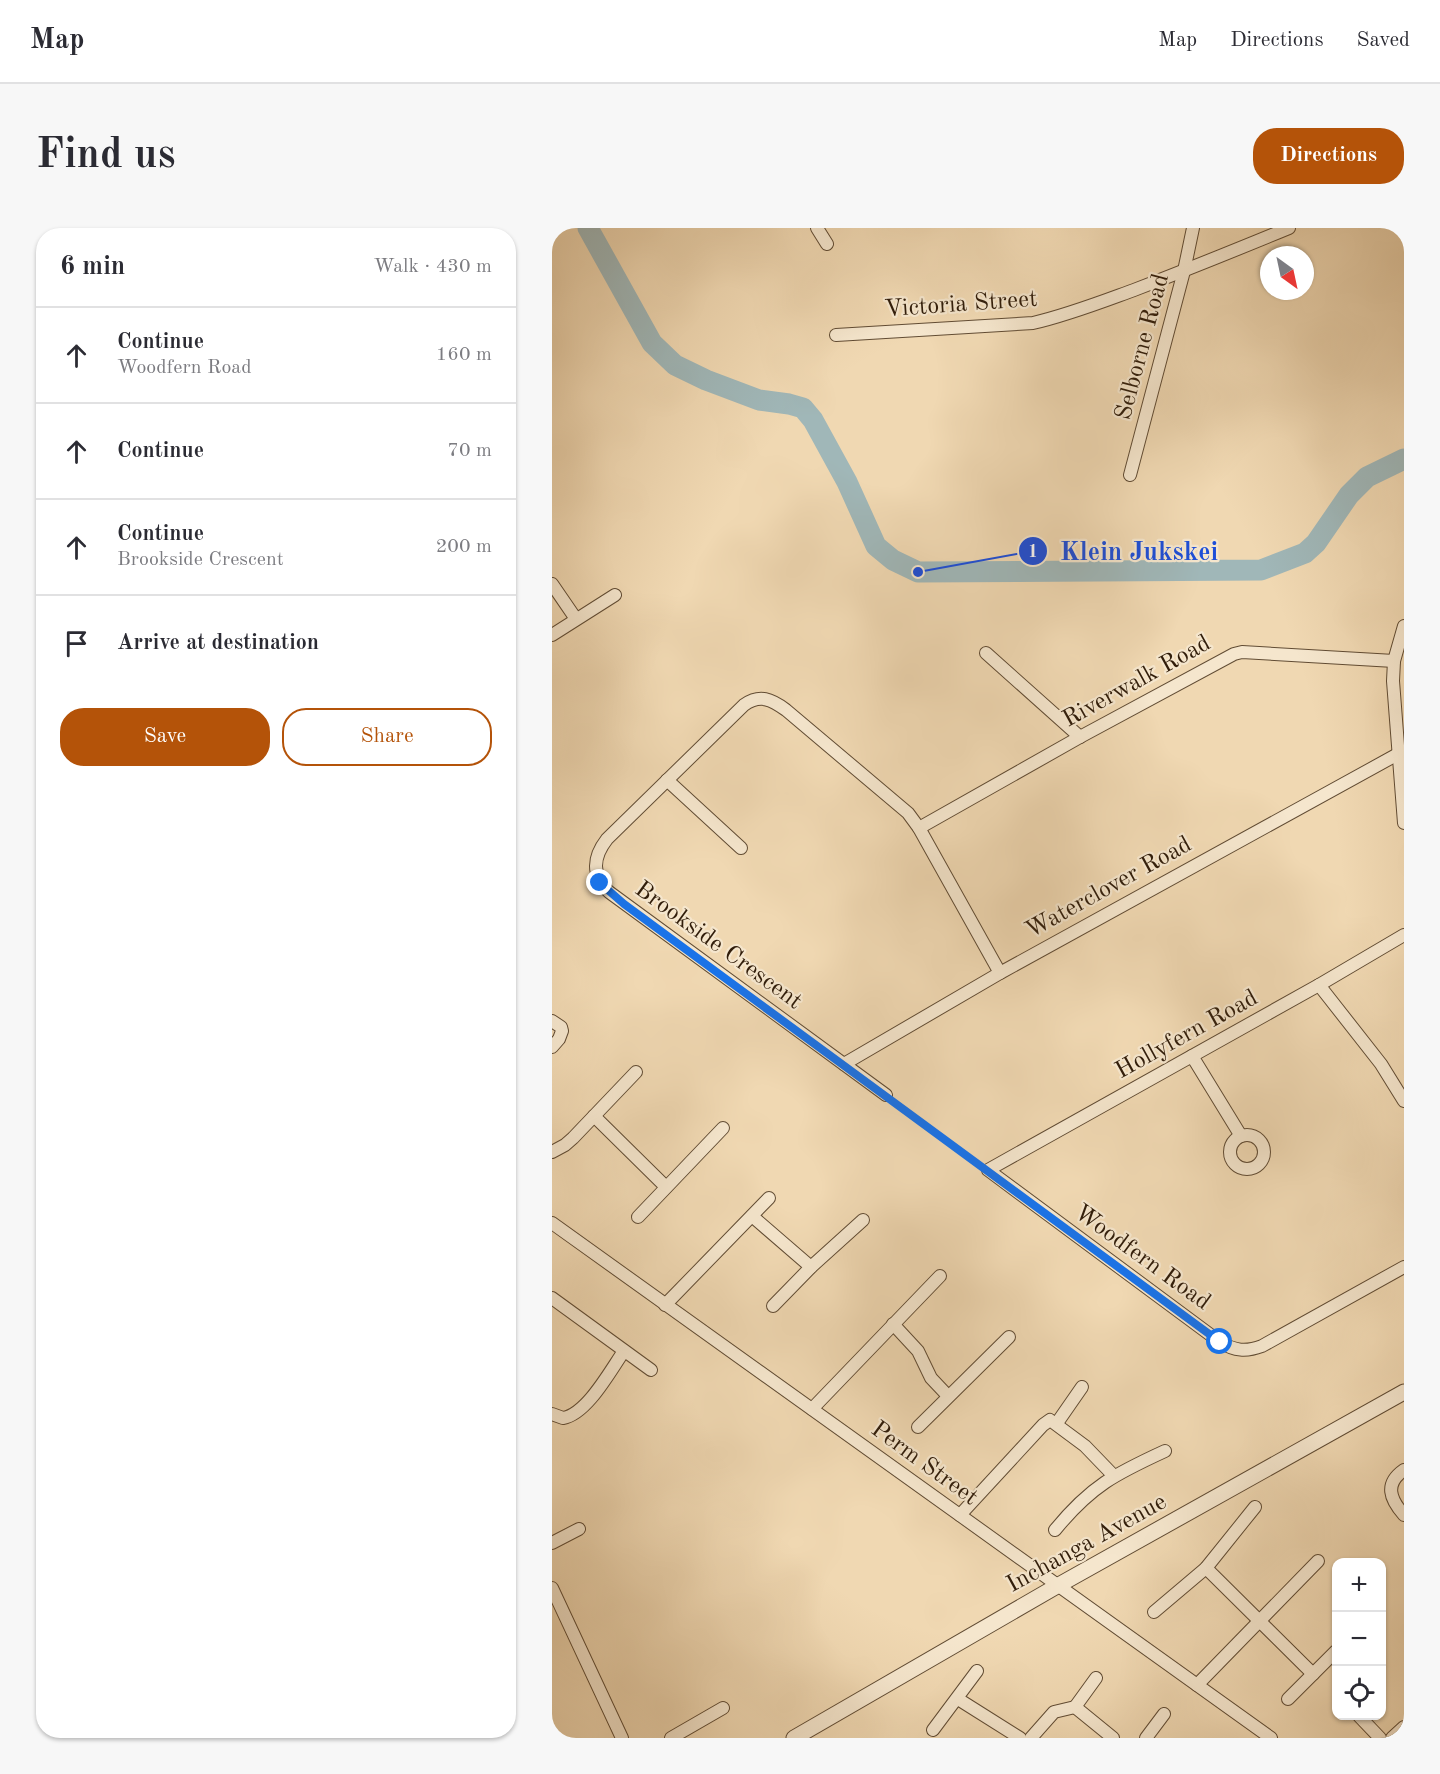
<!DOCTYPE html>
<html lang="en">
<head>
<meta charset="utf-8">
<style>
	:root { --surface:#fff; --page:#f7f7f7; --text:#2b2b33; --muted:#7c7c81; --line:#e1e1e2; --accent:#b45309 }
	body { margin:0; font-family:"Old Standard TT",serif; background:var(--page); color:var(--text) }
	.controls { position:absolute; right:18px; bottom:18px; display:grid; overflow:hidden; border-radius:12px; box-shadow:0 2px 4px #0004 }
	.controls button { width:54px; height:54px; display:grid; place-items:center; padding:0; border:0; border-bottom:2px solid var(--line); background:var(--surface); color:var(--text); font:30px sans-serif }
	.compass { position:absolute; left:708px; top:18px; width:54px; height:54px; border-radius:50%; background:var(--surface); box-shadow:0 2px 4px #0004; rotate:147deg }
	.stop { position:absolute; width:18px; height:18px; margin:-14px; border:4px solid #1a73e8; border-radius:50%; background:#fff }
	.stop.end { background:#1a73e8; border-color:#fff; box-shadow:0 2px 6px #0008 }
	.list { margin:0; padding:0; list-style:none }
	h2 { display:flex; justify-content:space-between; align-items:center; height:78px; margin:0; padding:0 24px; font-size:26px }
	h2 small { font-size:20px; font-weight:400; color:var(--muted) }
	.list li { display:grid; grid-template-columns:39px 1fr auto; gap:18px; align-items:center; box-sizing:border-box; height:96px; padding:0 24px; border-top:2px solid var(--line) }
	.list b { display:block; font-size:22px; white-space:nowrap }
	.list p { margin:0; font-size:20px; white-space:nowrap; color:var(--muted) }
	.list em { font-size:20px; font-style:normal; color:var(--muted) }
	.actions { display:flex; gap:12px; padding:18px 24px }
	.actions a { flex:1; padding:14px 0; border:2px solid var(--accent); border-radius:24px; text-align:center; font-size:21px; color:var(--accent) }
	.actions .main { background:var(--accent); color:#fff }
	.icon { flex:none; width:33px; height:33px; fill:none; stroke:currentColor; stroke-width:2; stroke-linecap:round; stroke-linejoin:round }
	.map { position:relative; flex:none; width:852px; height:1510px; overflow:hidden; border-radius:24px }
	header { display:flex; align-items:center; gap:36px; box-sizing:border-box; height:84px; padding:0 30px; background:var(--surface); border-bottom:2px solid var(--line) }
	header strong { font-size:28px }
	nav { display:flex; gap:33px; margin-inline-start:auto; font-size:21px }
	.intro { display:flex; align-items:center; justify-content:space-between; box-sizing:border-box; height:144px; padding:0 36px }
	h1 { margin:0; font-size:42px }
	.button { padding:15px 27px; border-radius:24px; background:var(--accent); color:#fff; font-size:21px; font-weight:700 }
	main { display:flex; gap:36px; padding:0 36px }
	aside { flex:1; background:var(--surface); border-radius:24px; box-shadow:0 2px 4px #0004 }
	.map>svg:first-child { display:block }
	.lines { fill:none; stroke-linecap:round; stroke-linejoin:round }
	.river { stroke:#a0b7b8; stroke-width:21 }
	.minor-casing { stroke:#614c34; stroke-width:14 }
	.tertiary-casing { stroke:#614c34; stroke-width:17 }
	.path { stroke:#311d0a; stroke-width:2; stroke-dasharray:4.5 3; stroke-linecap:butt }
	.minor { stroke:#f5e6cd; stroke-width:12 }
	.tertiary { stroke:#f5e6cd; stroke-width:15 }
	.route { stroke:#1a73e8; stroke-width:8 }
	.labels { text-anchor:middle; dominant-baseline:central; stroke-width:4.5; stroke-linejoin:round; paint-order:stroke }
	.street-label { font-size:24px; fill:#311d0a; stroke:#f5e6cd }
	.leader { fill:none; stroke:#1d4ed8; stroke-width:2 }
	.callout-dot { fill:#1d4ed8; stroke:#f5e6cd; stroke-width:2 }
	.mark-label { font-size:18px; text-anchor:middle; font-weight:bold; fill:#fff }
	.callout-label { font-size:26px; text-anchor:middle; font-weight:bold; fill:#1d4ed8; stroke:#f5e6cd; stroke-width:4.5; stroke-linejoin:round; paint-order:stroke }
</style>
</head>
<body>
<header>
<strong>Map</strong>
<nav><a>Map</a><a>Directions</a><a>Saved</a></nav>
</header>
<div class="intro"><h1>Find us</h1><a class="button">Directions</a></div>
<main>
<aside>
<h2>6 min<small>Walk · 430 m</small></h2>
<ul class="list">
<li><svg class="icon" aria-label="ahead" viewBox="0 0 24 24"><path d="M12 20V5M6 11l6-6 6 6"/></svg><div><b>Continue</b><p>Woodfern Road</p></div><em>160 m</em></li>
<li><svg class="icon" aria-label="ahead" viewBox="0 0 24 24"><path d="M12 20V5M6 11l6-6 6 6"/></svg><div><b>Continue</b></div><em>70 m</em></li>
<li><svg class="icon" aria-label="ahead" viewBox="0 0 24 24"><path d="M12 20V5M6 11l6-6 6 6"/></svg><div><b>Continue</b><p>Brookside Crescent</p></div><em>200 m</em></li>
<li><svg class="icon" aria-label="arrive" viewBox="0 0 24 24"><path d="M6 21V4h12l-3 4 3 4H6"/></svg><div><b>Arrive at destination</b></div></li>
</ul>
<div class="actions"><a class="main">Save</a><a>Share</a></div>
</aside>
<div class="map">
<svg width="852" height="1510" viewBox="0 0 852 1510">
	<rect width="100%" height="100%" fill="#f0d8b2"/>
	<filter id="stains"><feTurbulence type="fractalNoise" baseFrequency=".00333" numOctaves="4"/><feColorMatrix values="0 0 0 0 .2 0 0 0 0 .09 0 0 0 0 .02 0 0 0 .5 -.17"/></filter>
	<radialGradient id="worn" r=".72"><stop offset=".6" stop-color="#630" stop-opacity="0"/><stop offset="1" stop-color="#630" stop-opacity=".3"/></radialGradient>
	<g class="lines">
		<path class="river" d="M 36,0 L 100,115 L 123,137 L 154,152 L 207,172 L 237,176 L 251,180 L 261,192 L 295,254 L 324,318 L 341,332 L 366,344 L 709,342 L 753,325 L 764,315 L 797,267 L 815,249 L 852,231"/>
		<defs>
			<g id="minor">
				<path d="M 265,0 L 275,16"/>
				<path d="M 284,107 L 481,95 C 516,87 549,74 582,62 C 634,42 686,21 737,0"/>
				<path d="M 578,247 L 632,43 L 641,0"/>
				<path d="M 0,356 L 24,391"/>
				<path d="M 852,398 L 842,433 L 841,453 L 852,595"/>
				<path d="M 0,407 L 63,367"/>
				<path d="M 434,425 L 528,509"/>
				<path d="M 115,552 L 189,620"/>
				<path d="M 367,600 L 528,509 L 682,426 L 690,424 L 842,433"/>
				<path d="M 852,707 L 767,757 L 436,942 L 668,1114 C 683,1123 694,1124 710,1118 L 852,1039"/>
				<path d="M 767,757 L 829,836 L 852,873"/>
				<path d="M 0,793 L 9,799 L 10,803 L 7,811 L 0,819"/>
				<path d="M 640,828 L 689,908"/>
				<path d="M 292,836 L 448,745 L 846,526"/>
				<path d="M 334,867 L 57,664 C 39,647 41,629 55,611 L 192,477 C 208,466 219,471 234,482 L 356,585 L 367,600 L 448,745"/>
				<path d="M 42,888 L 114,959"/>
				<circle cx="695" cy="924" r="17"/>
				<path d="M 0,924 L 13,917 L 21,910 L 84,844"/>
				<path d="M 200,988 L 259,1039"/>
				<path d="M 86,989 L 171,900"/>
				<path d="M 0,995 L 719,1510"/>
				<path d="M 0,1070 L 99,1142"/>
				<path d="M 113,1077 L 217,970"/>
				<path d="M 221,1078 L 259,1039 L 311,992"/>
				<path d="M 341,1096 L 366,1123 L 379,1150 L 396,1168"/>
				<path d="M 260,1181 L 388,1048"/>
				<path d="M 0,1186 L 11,1190 C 35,1186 58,1143 72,1123"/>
				<path d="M 505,1195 L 530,1159"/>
				<path d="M 366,1199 L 457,1109"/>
				<path d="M 852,1242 C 832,1256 838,1271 852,1287"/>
				<path d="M 408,1287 L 491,1197 L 498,1192 L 533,1218 L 561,1247"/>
				<path d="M 503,1302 C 539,1258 563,1246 613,1223"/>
				<path d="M 0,1315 L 27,1301"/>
				<path d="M 654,1340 L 761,1446"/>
				<path d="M 0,1360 L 70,1510"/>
				<path d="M 602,1384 L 654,1340 L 703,1279"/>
				<path d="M 544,1450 L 523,1479 L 561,1510"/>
				<path d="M 645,1457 L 766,1333"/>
				<path d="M 406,1471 L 468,1510"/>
				<path d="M 736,1471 L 784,1423"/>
				<path d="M 807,1488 L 828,1510"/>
				<path d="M 381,1502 L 425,1443"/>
				<path d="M 119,1510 L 171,1480"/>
				<path d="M 479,1510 L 502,1484 L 523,1479"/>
				<path d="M 594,1510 L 612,1486"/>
				<path d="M 840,1510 L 852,1499"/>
			</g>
			<path id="tertiary" d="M 242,1510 L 505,1358 L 852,1164"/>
		</defs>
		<use href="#minor" class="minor-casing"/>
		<use href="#tertiary" class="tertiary-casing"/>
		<path class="path" d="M 343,874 L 426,935"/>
		<use href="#minor" class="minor"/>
		<use href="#tertiary" class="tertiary"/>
	</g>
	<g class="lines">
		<path class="route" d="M 48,655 L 72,676 L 668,1114"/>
	</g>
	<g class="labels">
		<g class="street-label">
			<text transform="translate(409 77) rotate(-4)">Victoria Street</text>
			<text transform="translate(591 119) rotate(-75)">Selborne Road</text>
			<text transform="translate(585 454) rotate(-29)">Riverwalk Road</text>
			<text transform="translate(557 660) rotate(-29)">Waterclover Road</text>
			<text transform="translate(166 718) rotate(36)">Brookside Crescent</text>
			<text transform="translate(635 807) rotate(-29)">Hollyfern Road</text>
			<text transform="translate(590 1030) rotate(36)">Woodfern Road</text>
			<text transform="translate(372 1236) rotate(36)">Perm Street</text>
			<text transform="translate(535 1316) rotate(-29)">Inchanga Avenue</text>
		</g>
	</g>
	<path class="leader" d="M366 344L481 323"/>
	<g class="callout-dot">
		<circle cx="366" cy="344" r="6"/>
		<circle cx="481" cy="323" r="15"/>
	</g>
	<g class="mark-label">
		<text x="481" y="329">1</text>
	</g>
	<g class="callout-label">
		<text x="587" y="332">Klein Jukskei</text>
	</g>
	<rect width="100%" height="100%" filter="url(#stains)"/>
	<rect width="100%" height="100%" fill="url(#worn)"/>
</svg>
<div class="controls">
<button>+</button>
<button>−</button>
<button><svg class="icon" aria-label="locate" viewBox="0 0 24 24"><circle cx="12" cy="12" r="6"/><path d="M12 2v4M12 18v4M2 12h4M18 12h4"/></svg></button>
</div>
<svg class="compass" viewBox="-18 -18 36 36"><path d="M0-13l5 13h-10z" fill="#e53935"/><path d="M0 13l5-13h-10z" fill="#7c7c81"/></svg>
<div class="stop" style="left:668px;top:1114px"></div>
<div class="stop end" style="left:48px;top:655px"></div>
</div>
</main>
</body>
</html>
